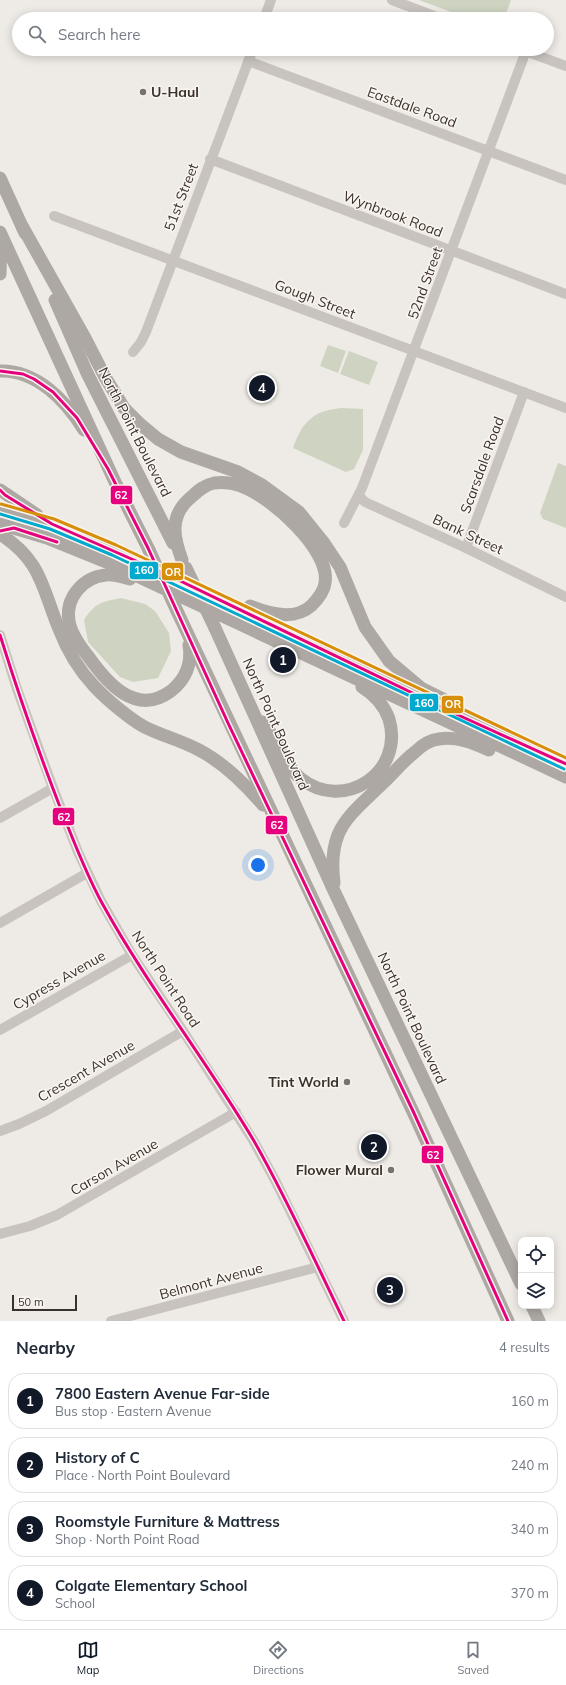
<!DOCTYPE html>
<html lang="en">
<head>
<meta charset="utf-8">
<style>
	:root { --surface:#fff; --page:#f2f2f3; --text:#1f2937; --muted:#747a83; --line:#e0e1e3; --accent:#111827 }
	body { margin:0; font-family:Mulish,sans-serif; background:var(--page); color:var(--text) }
	.controls { position:absolute; right:12px; bottom:12px; display:grid; overflow:hidden; border-radius:8px; box-shadow:0 2px 10px #0003 }
	.controls button { width:36px; height:36px; display:grid; place-items:center; padding:0; border:0; border-bottom:1px solid var(--line); background:var(--surface); color:var(--text); font:20px sans-serif }
	.scale { position:absolute; left:12px; bottom:10px; width:65px; box-sizing:border-box; padding-left:4px; border:2px solid #39312c; border-top:0; font-size:11px; line-height:14px; white-space:nowrap; color:#39312c; -webkit-text-stroke:3px #faf5ee; paint-order:stroke }
	.you { position:absolute; left:258px; top:865px; width:14px; height:14px; margin:-10px; border:3px solid #fff; border-radius:50%; background:#1a73e8; box-shadow:0 0 0 6px #1a73e833 }
	.badge { display:grid; place-items:center; width:26px; height:26px; border-radius:50%; background:var(--accent); color:#fff; font-size:13px; font-weight:700 }
	.pin { position:absolute; translate:-50% -50%; border:2px solid #fff; box-shadow:0 1px 4px #0006 }
	.list { margin:0; padding:0; list-style:none }
	h2 { display:flex; justify-content:space-between; align-items:center; height:52px; margin:0; padding:0 16px; font-size:17px }
	h2 small { font-size:13px; font-weight:400; color:var(--muted) }
	.list li { display:grid; grid-template-columns:26px 1fr auto; gap:12px; align-items:center; box-sizing:border-box; height:56px; margin:0 8px 8px; padding:0 8px; border:1px solid var(--line); border-radius:16px }
	.list b { display:block; font-size:15px; white-space:nowrap }
	.list p { margin:0; font-size:13px; white-space:nowrap; color:var(--muted) }
	.list em { font-size:13px; font-style:normal; color:var(--muted) }
	.icon { flex:none; width:22px; height:22px; fill:none; stroke:currentColor; stroke-width:2; stroke-linecap:round; stroke-linejoin:round }
	.map { position:relative; flex:none; width:566px; height:1321px; overflow:hidden }
	.search { position:absolute; background:var(--surface); box-shadow:0 2px 10px #0003; left:12px; right:12px; top:12px; height:44px; display:flex; align-items:center; gap:10px; box-sizing:border-box; padding:0 14px; border-radius:22px; color:var(--muted); font-size:15px }
	.sheet { height:308px; background:var(--surface) }
	nav { display:flex; justify-content:space-around; align-items:center; box-sizing:border-box; height:56px; border-top:1px solid var(--line); background:var(--surface); font-size:11px; color:var(--muted) }
	nav a { display:grid; justify-items:center; gap:2px }
	nav .on { color:var(--accent) }
	.map>svg:first-child { display:block }
	.green { fill:#ced4c1 }
	.lines { fill:none; stroke-linecap:round; stroke-linejoin:round }
	.minor { stroke:#c8c3be; stroke-width:10 }
	.major { stroke:#ada8a3; stroke-width:13 }
	.major-bridge { stroke:#ada8a3; stroke-width:13 }
	.bus-1-casing { stroke:#faf5ee; stroke-width:6 }
	.bus-2-casing { stroke:#faf5ee; stroke-width:6 }
	.bus-3-casing { stroke:#faf5ee; stroke-width:6 }
	.bus-1 { stroke:#e5007d; stroke-width:3 }
	.bus-2 { stroke:#00a9ce; stroke-width:3 }
	.bus-3 { stroke:#d78e09; stroke-width:3 }
	.poi-dot { fill:#78726d; stroke:#faf5ee; stroke-width:1.5 }
	.labels { text-anchor:middle; dominant-baseline:central; stroke-width:3; stroke-linejoin:round; paint-order:stroke }
	.poi-label { font-size:14px; font-weight:bold; fill:#39312c; stroke:#faf5ee; text-anchor:end }
	.street-label { font-size:14px; fill:#39312c; stroke:#faf5ee }
	.line-badge { stroke:#faf5ee; stroke-width:1.5 }
	.badge-label { font-size:11px; text-anchor:middle; font-weight:bold; fill:#fff }
</style>
</head>
<body>
<div class="map">
<svg width="566" height="1321" viewBox="0 0 566 1321">
	<rect width="100%" height="100%" fill="#eeebe6"/>
	<g class="green">
		<path d="M 419,0 L 511,0 L 504,19 L 470,19 Z"/>
		<path d="M 328,345 L 346,351 L 338,373 L 320,366 Z"/>
		<path d="M 349,351 L 378,362 L 369,385 L 340,374 Z"/>
		<path d="M 341,408 L 363,409 L 363,450 L 354,469 L 346,472 L 293,448 C 302,422 313,411 341,408 Z"/>
		<path d="M 558,463 L 566,466 L 566,528 L 543,519 L 540,513 Z"/>
		<path d="M 121,598 L 145,604 L 155,611 L 169,633 L 171,651 L 158,678 L 133,682 L 120,677 L 88,642 L 84,620 C 95,603 101,602 121,598 Z"/>
	</g>
	<g class="lines">
		<g class="minor">
			<path d="M 392,0 L 442,19"/>
			<path d="M 264,19 L 271,0"/>
			<path d="M 520,49 L 566,66"/>
			<path d="M 248,61 L 566,180"/>
			<path d="M 210,159 L 566,294"/>
			<path d="M 54,216 L 566,408"/>
			<path d="M 133,352 L 141,342 L 146,332 L 253,49"/>
			<path d="M 359,496 L 365,502 L 466,548 L 566,597"/>
			<path d="M 344,523 L 362,488 L 526,51"/>
			<path d="M 466,548 L 524,392"/>
			<path d="M 0,635 L 17,689 L 53,788 L 78,852 L 101,901 L 132,955 L 183,1031 L 253,1140 L 276,1182 L 344,1321"/>
			<path d="M 0,818 L 53,788"/>
			<path d="M 0,923 L 87,873"/>
			<path d="M 0,1030 L 132,955"/>
			<path d="M 0,1131 L 19,1124 L 46,1111 L 183,1031"/>
			<path d="M 0,1234 L 30,1226 L 57,1215 L 236,1112"/>
			<path d="M 111,1321 L 318,1267"/>
		</g>
		<g class="major">
			<path d="M 0,178 L 25,233"/>
			<path d="M 22,226 L 85,338 L 105,377 L 124,408 L 140,424 L 158,439 L 181,452 L 238,472 L 262,485 L 299,512 L 324,543 L 340,567 L 365,627 L 389,661 L 421,688 L 445,700 L 456,714"/>
			<path d="M 0,232 L 115,482 L 149,550"/>
			<path d="M 0,274 L 1,238"/>
			<path d="M 55,300 L 87,373 L 173,543"/>
			<path d="M 0,371 C 37,370 66,401 84,430"/>
			<path d="M 0,490 L 37,515"/>
			<path d="M 0,509 L 52,524 L 114,550 L 427,700"/>
			<path d="M 0,524 L 47,538 L 116,566 L 566,777"/>
			<path d="M 0,534 C 42,561 42,588 59,629 C 67,650 79,670 94,686 C 106,699 135,724 151,730 C 167,737 184,742 199,750 C 224,763 245,784 263,805"/>
			<path d="M 182,560 C 174,538 169,517 189,499 C 197,492 204,485 214,483 C 223,482 233,483 241,486 C 270,496 331,550 325,583 C 324,592 317,600 311,606 C 294,621 269,614 250,606"/>
			<path d="M 130,579 C 122,577 114,574 106,575 C 83,577 65,598 69,621 C 71,634 80,646 88,656 C 107,683 136,717 171,691 C 186,679 192,663 189,645"/>
			<path d="M 177,611 L 414,1114 L 508,1321"/>
			<path d="M 215,628 L 335,893 L 521,1284"/>
			<path d="M 448,710 L 566,764"/>
			<path d="M 263,722 C 277,739 283,764 300,778 C 343,813 405,773 389,719 C 384,705 375,695 362,687"/>
			<path d="M 334,883 C 332,867 332,850 338,835 C 346,815 367,799 382,784 C 393,774 403,761 415,752 C 421,746 430,740 439,739 C 457,736 473,743 489,750"/>
			<path d="M 532,1306 L 539,1321"/>
		</g>
		<g class="major-bridge">
			<path d="M 149,550 L 177,611"/>
			<path d="M 186,568 L 215,628"/>
		</g>
		<defs>
			<g id="bus-1">
				<path d="M 0,371 L 23,374 L 34,379 L 53,392 L 77,418 L 108,469 L 148,548 L 228,723 L 413,1111 L 508,1321"/>
				<path d="M 0,490 L 5,495 L 52,524 L 168,575 L 456,714 L 566,764"/>
				<path d="M 0,531 L 14,528 L 57,542"/>
				<path d="M 0,635 C 18,693 38,750 60,807 C 73,839 85,872 102,903 C 147,985 206,1060 254,1141 C 287,1199 315,1261 344,1321"/>
			</g>
			<path id="bus-2" d="M 0,514 L 50,529 L 112,555 L 564,769"/>
			<path id="bus-3" d="M 1,504 L 54,519 L 116,545 L 566,758"/>
		</defs>
		<use href="#bus-1" class="bus-1-casing"/>
		<use href="#bus-2" class="bus-2-casing"/>
		<use href="#bus-3" class="bus-3-casing"/>
		<use href="#bus-1" class="bus-1"/>
		<use href="#bus-2" class="bus-2"/>
		<use href="#bus-3" class="bus-3"/>
	</g>
	<g class="poi-dot">
		<circle cx="143" cy="92" r="4"/>
		<circle cx="347" cy="1082" r="4"/>
		<circle cx="391" cy="1170" r="4"/>
	</g>
	<g class="labels">
		<g class="poi-label">
			<text x="151" y="92" text-anchor="start">U-Haul</text>
			<text x="339" y="1082">Tint World</text>
			<text x="383" y="1170">Flower Mural</text>
		</g>
		<g class="street-label">
			<text transform="translate(412 107) rotate(20)">Eastdale Road</text>
			<text transform="translate(181 197) rotate(-69)">51st Street</text>
			<text transform="translate(393 214) rotate(21)">Wynbrook Road</text>
			<text transform="translate(425 283) rotate(-70)">52nd Street</text>
			<text transform="translate(315 299) rotate(21)">Gough Street</text>
			<text transform="translate(135 432) rotate(63)">North Point Boulevard</text>
			<text transform="translate(482 465) rotate(-70)">Scarsdale Road</text>
			<text transform="translate(468 534) rotate(25)">Bank Street</text>
			<text transform="translate(276 724) rotate(66)">North Point Boulevard</text>
			<text transform="translate(166 979) rotate(57)">North Point Road</text>
			<text transform="translate(59 980) rotate(-30)">Cypress Avenue</text>
			<text transform="translate(412 1018) rotate(65)">North Point Boulevard</text>
			<text transform="translate(86 1071) rotate(-30)">Crescent Avenue</text>
			<text transform="translate(114 1167) rotate(-30)">Carson Avenue</text>
			<text transform="translate(211 1281) rotate(-15)">Belmont Avenue</text>
		</g>
	</g>
	<g class="line-badge">
		<rect x="110" y="485" width="23" height="20" rx="4" fill="#e5007d"/>
		<rect x="129" y="561" width="30" height="19" rx="4" fill="#00a9ce"/>
		<rect x="161" y="562" width="23" height="19" rx="4" fill="#d78e09"/>
		<rect x="409" y="693" width="30" height="19" rx="4" fill="#00a9ce"/>
		<rect x="441" y="695" width="23" height="19" rx="4" fill="#d78e09"/>
		<rect x="52" y="807" width="23" height="19" rx="4" fill="#e5007d"/>
		<rect x="265" y="815" width="23" height="20" rx="4" fill="#e5007d"/>
		<rect x="421" y="1145" width="23" height="19" rx="4" fill="#e5007d"/>
	</g>
	<g class="badge-label">
		<text x="121" y="499">62</text>
		<text x="144" y="574">160</text>
		<text x="173" y="576">OR</text>
		<text x="424" y="707">160</text>
		<text x="453" y="708">OR</text>
		<text x="64" y="821">62</text>
		<text x="277" y="829">62</text>
		<text x="433" y="1159">62</text>
	</g>
</svg>
<div class="controls">
<button><svg class="icon" aria-label="locate" viewBox="0 0 24 24"><circle cx="12" cy="12" r="6"/><path d="M12 2v4M12 18v4M2 12h4M18 12h4"/></svg></button>
<button><svg class="icon" aria-label="layers" viewBox="0 0 24 24"><path d="M12 4l9 5-9 5-9-5zM3 14l9 5 9-5"/></svg></button>
</div>
<div class="scale">50 m</div>
<div class="you"></div>
<div class="pin badge" style="left:283px;top:660px">1</div>
<div class="pin badge" style="left:374px;top:1147px">2</div>
<div class="pin badge" style="left:390px;top:1290px">3</div>
<div class="pin badge" style="left:262px;top:388px">4</div>
<div class="search"><svg class="icon" aria-label="search" viewBox="0 0 24 24"><circle cx="10" cy="10" r="6"/><path d="M15 15l6 6"/></svg>Search here</div>
</div>
<section class="sheet">
<h2>Nearby<small>4 results</small></h2>
<ul class="list">
<li><span class="badge">1</span><div><b>7800 Eastern Avenue Far-side</b><p>Bus stop · Eastern Avenue</p></div><em>160 m</em></li>
<li><span class="badge">2</span><div><b>History of C</b><p>Place · North Point Boulevard</p></div><em>240 m</em></li>
<li><span class="badge">3</span><div><b>Roomstyle Furniture &amp; Mattress</b><p>Shop · North Point Road</p></div><em>340 m</em></li>
<li><span class="badge">4</span><div><b>Colgate Elementary School</b><p>School</p></div><em>370 m</em></li>
</ul>
</section>
<nav>
<a class="on"><svg class="icon" aria-label="map" viewBox="0 0 24 24"><path d="M3 6l6-2 6 2 6-2v14l-6 2-6-2-6 2zM9 4v14M15 6v14"/></svg>Map</a>
<a><svg class="icon" aria-label="directions" viewBox="0 0 24 24"><path d="M12 3l9 9-9 9-9-9zM9 14v-3h6M13 9l2 2-2 2"/></svg>Directions</a>
<a><svg class="icon" aria-label="saved" viewBox="0 0 24 24"><path d="M7 4h10v16l-5-4-5 4z"/></svg>Saved</a>
</nav>
</body>
</html>
